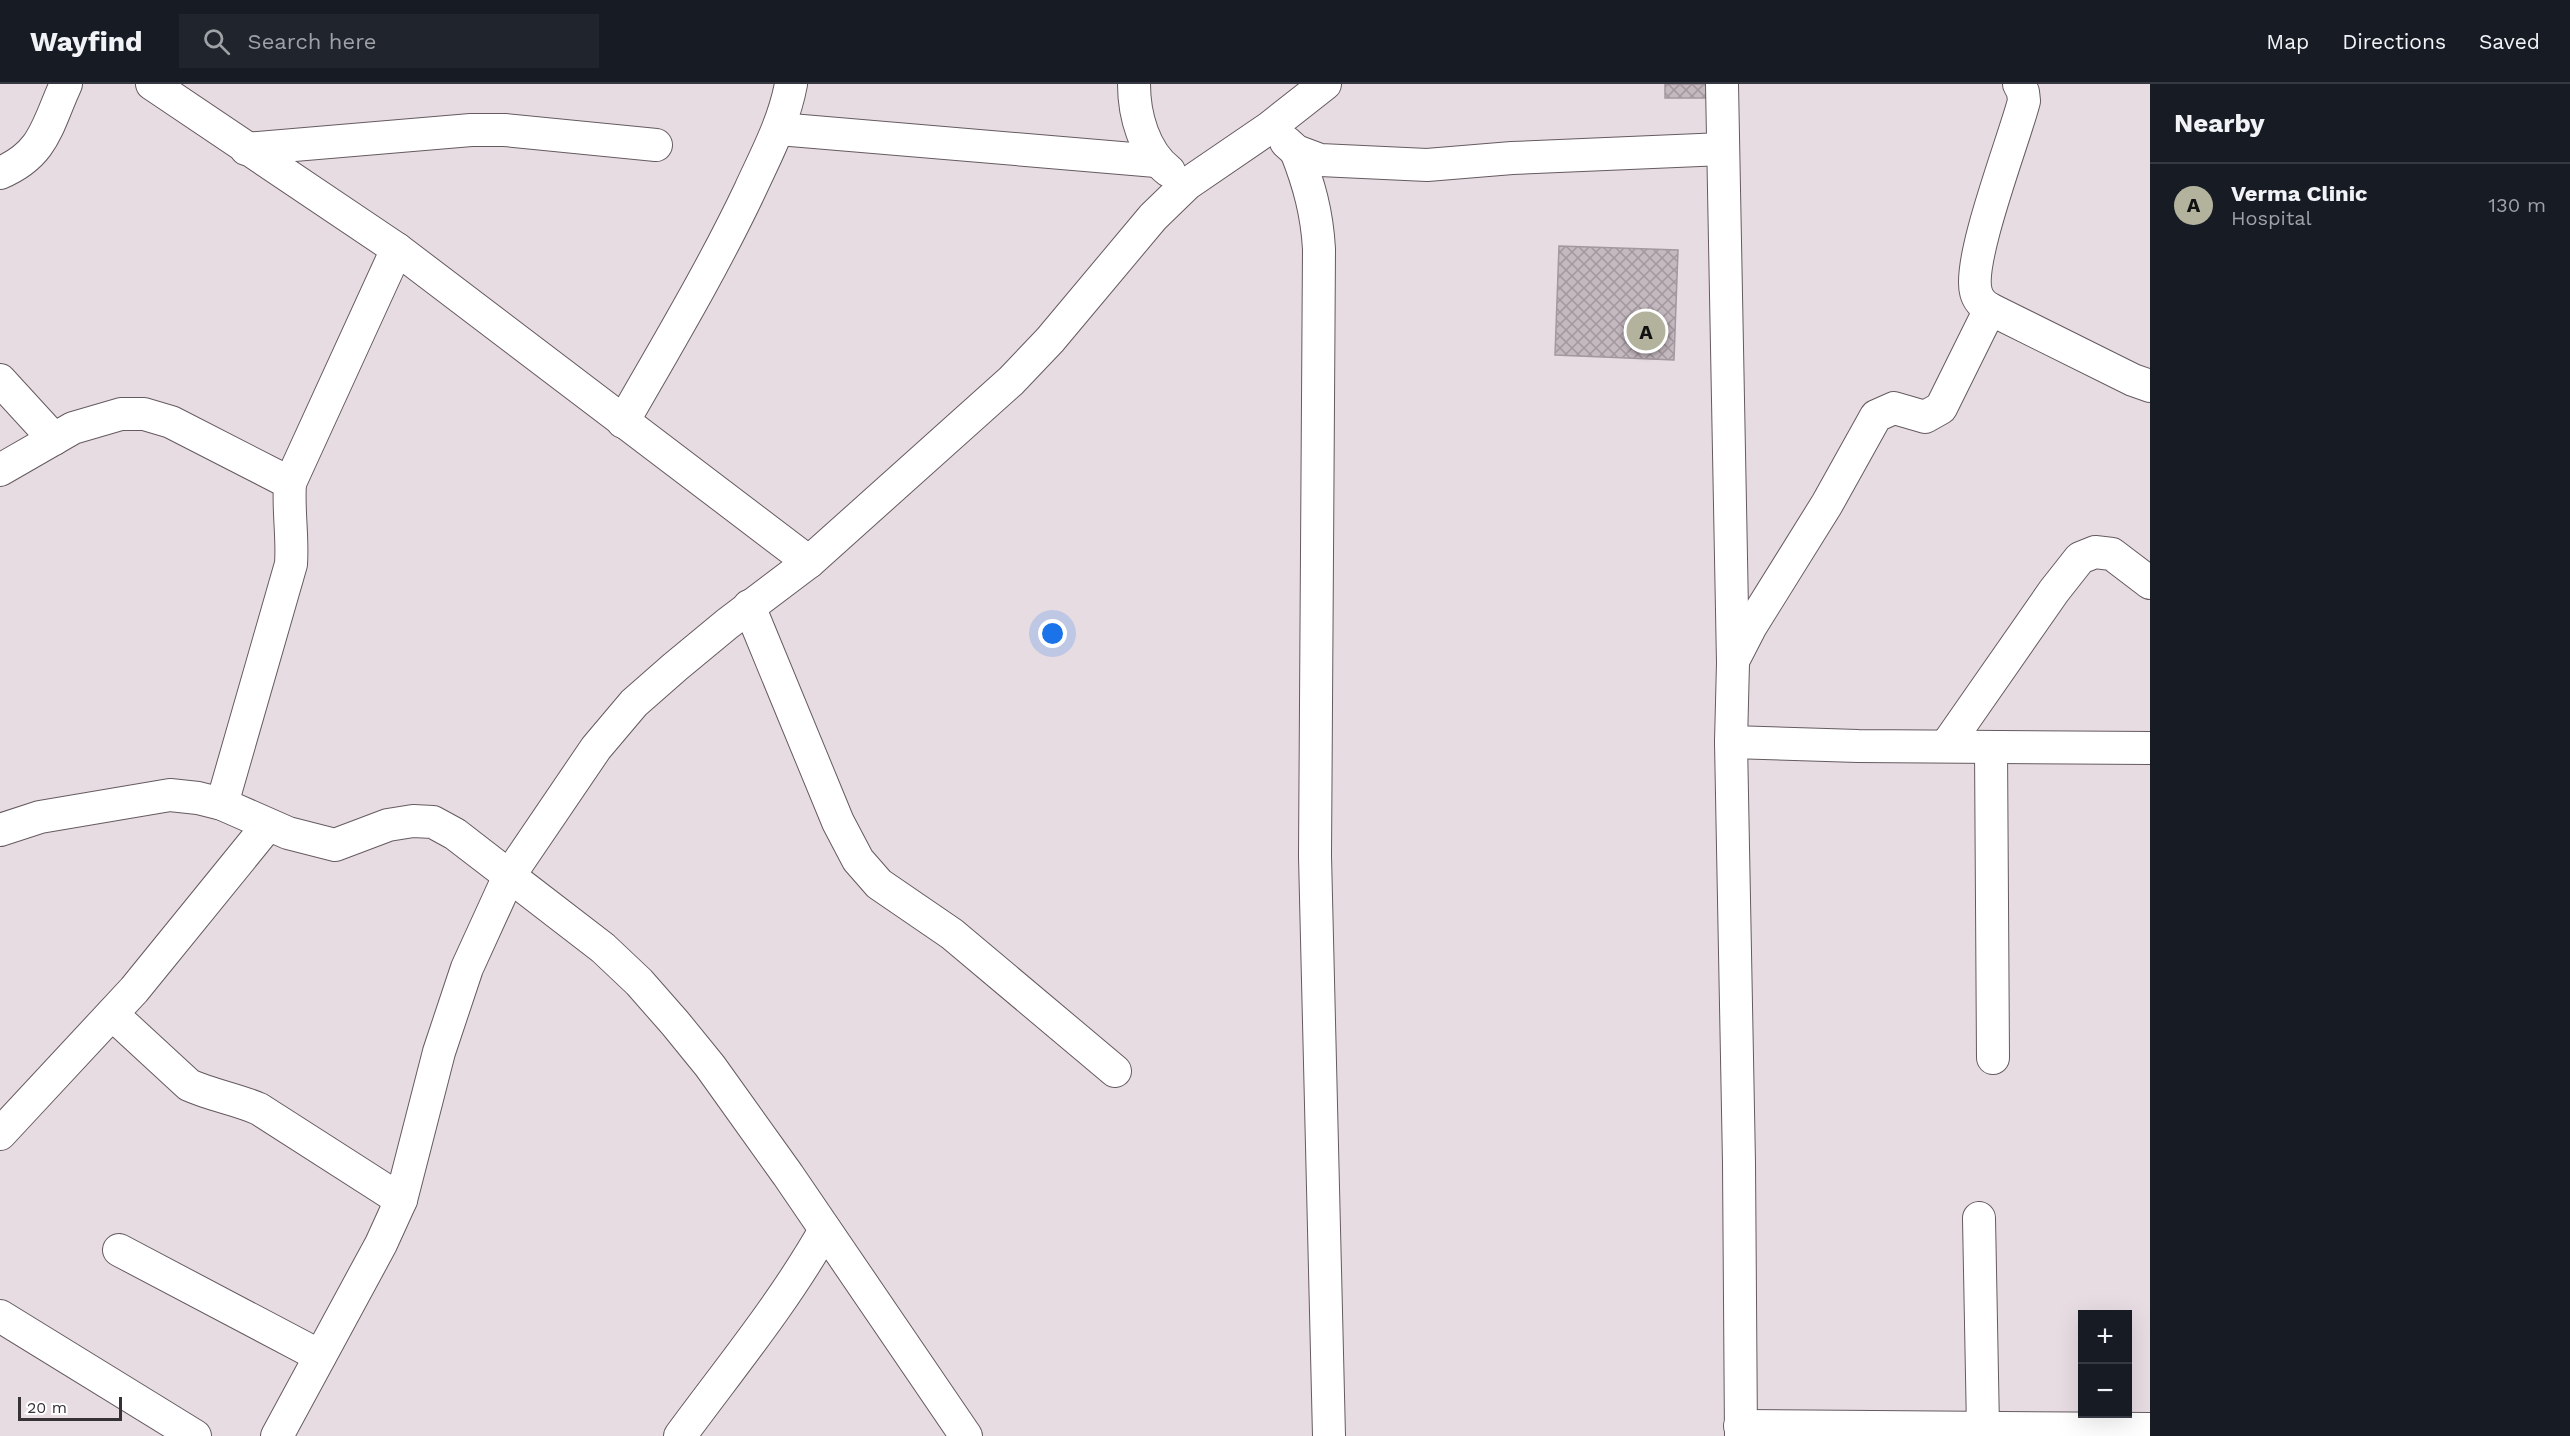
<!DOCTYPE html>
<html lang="en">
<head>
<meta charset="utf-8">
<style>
	:root { --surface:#171b24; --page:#20242c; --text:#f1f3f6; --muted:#9ea1a6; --line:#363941; --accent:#b3b39d }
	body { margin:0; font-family:"Work Sans",sans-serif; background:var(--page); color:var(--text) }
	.controls { position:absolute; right:18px; bottom:18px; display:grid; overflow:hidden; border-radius:0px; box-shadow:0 6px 24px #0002 }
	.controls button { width:54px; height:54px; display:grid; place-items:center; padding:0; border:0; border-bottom:2px solid var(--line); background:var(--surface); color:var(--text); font:30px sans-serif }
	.scale { position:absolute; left:18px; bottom:15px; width:104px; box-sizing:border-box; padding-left:6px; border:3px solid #363134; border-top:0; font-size:16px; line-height:21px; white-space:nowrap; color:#363134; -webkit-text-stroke:4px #fff; paint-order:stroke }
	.you { position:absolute; left:1053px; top:550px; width:21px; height:21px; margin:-15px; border:4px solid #fff; border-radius:50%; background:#1a73e8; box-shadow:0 0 0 9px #1a73e833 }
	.badge { display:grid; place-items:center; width:39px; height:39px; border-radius:50%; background:var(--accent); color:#111; font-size:20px; font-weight:700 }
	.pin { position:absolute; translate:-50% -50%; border:3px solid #fff; box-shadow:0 2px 6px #0006 }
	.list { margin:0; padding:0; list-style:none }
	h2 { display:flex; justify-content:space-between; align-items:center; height:78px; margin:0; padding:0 24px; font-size:26px }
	h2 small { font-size:20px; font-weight:400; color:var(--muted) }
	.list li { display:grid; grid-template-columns:39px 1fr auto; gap:18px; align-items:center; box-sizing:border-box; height:84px; padding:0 24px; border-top:2px solid var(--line) }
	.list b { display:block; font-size:22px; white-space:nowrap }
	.list p { margin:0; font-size:20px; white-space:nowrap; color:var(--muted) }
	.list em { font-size:20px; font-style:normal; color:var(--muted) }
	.icon { flex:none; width:33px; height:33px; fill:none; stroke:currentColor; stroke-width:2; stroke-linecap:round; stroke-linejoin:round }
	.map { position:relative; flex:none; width:2150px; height:1352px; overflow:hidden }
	header { display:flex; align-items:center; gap:36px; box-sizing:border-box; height:84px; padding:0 30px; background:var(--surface); border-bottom:2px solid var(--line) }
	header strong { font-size:28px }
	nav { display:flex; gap:33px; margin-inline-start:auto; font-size:21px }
	.search { width:420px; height:54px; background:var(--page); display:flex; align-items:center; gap:15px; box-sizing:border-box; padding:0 21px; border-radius:0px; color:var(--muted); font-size:22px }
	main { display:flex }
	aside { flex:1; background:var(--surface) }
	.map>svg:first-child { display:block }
	.building { fill:url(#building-cross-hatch); stroke:#a4989f; stroke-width:1.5 }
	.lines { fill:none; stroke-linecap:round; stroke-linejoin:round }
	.street-casing { stroke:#655a60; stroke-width:34 }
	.street { stroke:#fff; stroke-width:32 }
</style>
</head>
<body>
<header>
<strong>Wayfind</strong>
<div class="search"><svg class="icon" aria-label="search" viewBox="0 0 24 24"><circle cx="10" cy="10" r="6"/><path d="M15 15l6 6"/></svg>Search here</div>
<nav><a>Map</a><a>Directions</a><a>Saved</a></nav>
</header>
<main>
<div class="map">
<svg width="2150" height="1352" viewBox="0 0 2150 1352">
	<defs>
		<pattern id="building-cross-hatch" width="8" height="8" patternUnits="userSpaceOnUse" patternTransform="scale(1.5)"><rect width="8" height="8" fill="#c5b9c0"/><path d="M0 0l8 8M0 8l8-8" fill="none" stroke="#a1979d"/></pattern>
	</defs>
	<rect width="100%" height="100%" fill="#e8dce3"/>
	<g class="building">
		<rect x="1665" y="0" width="46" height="14"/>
		<path d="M 1559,162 L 1678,166 L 1674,276 L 1555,271 Z"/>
	</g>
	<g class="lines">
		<defs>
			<g id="street">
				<path d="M 152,0 L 397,165 L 809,478"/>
				<path d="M 1134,0 C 1134,31 1144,68 1169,87"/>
				<path d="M 1722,0 L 1733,579 L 1731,658 L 1739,1079 L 1741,1352"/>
				<path d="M 2019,0 L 2023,8 L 2024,17 C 2014,56 1967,176 1976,208 C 1978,216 1983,221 1990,225 L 2133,296 L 2150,302"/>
				<path d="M 779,45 L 1156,77"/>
				<path d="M 1286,58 L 1296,67 L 1320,76 L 1427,81 L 1512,74 L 1723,65"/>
				<path d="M 246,65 L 471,46 L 505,46 L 656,61"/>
				<path d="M 1296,67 C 1309,100 1317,129 1319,165 L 1315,772 L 1329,1352"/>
				<path d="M 0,89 C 45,70 47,41 66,0"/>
				<path d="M 0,296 L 54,355"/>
				<path d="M 623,338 C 667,261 712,186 750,106 C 766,71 784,38 791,0"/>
				<path d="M 0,386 L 73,344 L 121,330 L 144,330 L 171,338 L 290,399"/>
				<path d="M 749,522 L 838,738 L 858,776 L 879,800 L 952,850 L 1115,987"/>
				<path d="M 1734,575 L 1751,542 L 1827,420 L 1876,332 L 1894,324 L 1925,333 L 1941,324 L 1990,225"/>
				<path d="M 1731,658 L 1858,662 L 2150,664"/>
				<path d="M 1946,662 L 2054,507 L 2080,474 L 2095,468 L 2112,470 L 2150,499"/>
				<path d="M 1991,663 L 1993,974"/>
				<path d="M 222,720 L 291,480 C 293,453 288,427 290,399 L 397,165"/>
				<path d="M 0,746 L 40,733 L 170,711 L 198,714 L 222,720 L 288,749 L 335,761 L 388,741 L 413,737 L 433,738 L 455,750 L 603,864 L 639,898 L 675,939 L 710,982 L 788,1091 L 966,1352"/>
				<path d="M 112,930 L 189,1001 C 211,1011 236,1015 259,1025 L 401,1116"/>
				<path d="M 0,1050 L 134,906 L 268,741"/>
				<path d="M 1979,1134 L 1983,1344"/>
				<path d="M 119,1166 L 320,1272"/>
				<path d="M 0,1232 L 195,1352"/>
				<path d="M 1740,1342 L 2150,1345"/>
				<path d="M 277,1352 L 381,1160 L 401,1116 L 439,968 L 467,884 L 509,792 L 596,664 L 634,619 L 675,583 L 727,540 L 809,478 L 1011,297 L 1050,256 L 1153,133 L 1187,100 L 1269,44 L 1325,0"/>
				<path d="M 680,1352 C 730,1284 783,1220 825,1146"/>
			</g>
		</defs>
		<use href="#street" class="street-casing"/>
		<use href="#street" class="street"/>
	</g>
</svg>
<div class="controls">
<button>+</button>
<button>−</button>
</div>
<div class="scale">20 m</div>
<div class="you"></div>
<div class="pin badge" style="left:1646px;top:247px">A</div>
</div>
<aside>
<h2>Nearby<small></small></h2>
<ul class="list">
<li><span class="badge">A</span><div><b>Verma Clinic</b><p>Hospital</p></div><em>130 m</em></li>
</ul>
</aside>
</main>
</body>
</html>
